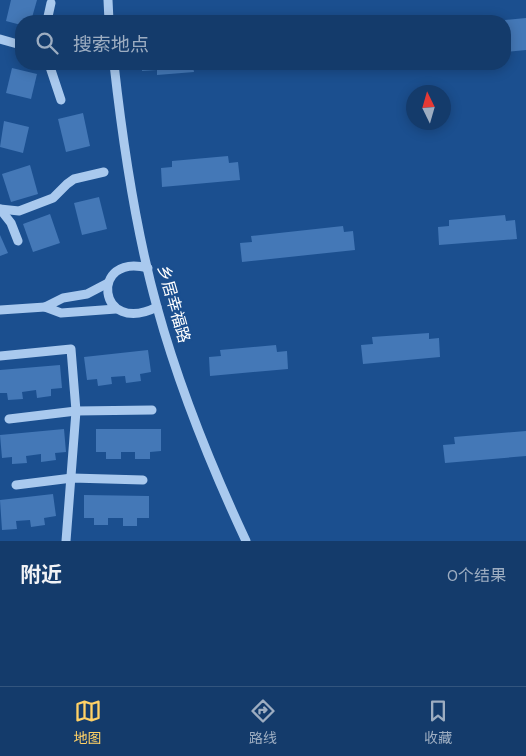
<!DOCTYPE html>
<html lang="zh">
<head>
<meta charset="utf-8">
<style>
	:root { --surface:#143b6b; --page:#214673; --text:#f1f3f6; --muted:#9dadc1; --line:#33557e; --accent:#ffd166 }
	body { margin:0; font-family:"DM Sans","Noto Sans SC",sans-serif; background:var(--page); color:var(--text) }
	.compass { position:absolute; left:406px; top:85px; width:45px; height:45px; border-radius:50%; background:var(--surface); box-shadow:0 2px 12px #0003; rotate:355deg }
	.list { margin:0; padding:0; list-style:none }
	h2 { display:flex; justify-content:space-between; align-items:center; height:65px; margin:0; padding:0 20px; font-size:21px }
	h2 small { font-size:16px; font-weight:400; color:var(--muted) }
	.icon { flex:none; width:28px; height:28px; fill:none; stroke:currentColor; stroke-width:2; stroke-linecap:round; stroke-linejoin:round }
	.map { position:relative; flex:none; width:526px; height:541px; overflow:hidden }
	.search { position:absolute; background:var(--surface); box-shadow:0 2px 12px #0003; left:15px; right:15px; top:15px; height:55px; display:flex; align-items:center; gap:12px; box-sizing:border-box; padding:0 18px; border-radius:20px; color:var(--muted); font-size:19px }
	.sheet { height:145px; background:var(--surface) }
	nav { display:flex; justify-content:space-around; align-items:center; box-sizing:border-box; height:70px; border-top:1px solid var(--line); background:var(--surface); font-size:14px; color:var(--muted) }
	nav a { display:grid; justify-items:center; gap:2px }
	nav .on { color:var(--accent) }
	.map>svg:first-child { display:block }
	.building { fill:#4478b7 }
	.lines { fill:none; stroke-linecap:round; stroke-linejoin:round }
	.minor { stroke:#a9c9ee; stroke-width:9 }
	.labels { text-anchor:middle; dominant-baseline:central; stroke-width:4.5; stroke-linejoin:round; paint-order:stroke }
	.street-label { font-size:16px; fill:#fff; stroke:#1b4f8f }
</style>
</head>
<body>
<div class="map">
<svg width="526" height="541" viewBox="0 0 526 541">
	<rect width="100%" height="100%" fill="#1b4f8f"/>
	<g class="building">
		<path d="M 11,0 L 37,0 L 31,21 L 21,21 L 21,25 L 6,21 Z"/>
		<path d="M 526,18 L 526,50 L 506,52 L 505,20 Z"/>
		<path d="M 142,64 L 210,64 L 210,65 L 193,67 L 194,72 L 157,75 L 157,70 L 142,71 Z"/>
		<path d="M 219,64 L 256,64 L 256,66 L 219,70 Z"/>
		<path d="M 12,68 L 37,74 L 31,99 L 6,93 Z"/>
		<path d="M 83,113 L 90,146 L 66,152 L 58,119 Z"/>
		<path d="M 4,121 L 29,127 L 23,153 L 0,147 Z"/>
		<path d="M 228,156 L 229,163 L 238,162 L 240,180 L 162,187 L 161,168 L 172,167 L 172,161 Z"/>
		<path d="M 30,165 L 38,194 L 11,202 L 2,174 Z"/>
		<path d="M 99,197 L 107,229 L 82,235 L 74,203 Z"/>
		<path d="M 50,214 L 60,243 L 33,252 L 23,224 Z"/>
		<path d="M 505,215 L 506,221 L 515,220 L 517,239 L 439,245 L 438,227 L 449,226 L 449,220 Z"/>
		<path d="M 343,226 L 344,232 L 353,231 L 355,250 L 242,262 L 240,243 L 252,242 L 251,236 Z"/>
		<path d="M 0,235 L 8,253 L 0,256 Z"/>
		<path d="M 429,333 L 429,339 L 439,338 L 440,357 L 363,364 L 361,345 L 373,344 L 372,337 Z"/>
		<path d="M 276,345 L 277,352 L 287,351 L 288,369 L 210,376 L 209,357 L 221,356 L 220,350 Z"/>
		<path d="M 148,350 L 151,372 L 140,374 L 141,381 L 126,383 L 125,376 L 111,377 L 112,384 L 98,386 L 97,379 L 87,380 L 84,357 Z"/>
		<path d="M 60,365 L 62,388 L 51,389 L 51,396 L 37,398 L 36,390 L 22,392 L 23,399 L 8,400 L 7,393 L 0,393 L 0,370 Z"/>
		<path d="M 64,429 L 66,452 L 55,453 L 56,460 L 41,462 L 41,454 L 26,456 L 27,463 L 12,464 L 12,457 L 2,458 L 0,435 Z"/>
		<path d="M 96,429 L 161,429 L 161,451 L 150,452 L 150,459 L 135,459 L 135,452 L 121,452 L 121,459 L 106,459 L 106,452 L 96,452 Z"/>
		<path d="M 526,431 L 526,456 L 445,463 L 443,445 L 455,444 L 454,437 Z"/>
		<path d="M 53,494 L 56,516 L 44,518 L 45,525 L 31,527 L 30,520 L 16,521 L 17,529 L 2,530 L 0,500 Z"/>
		<path d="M 84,495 L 149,496 L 149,518 L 137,518 L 137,526 L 123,526 L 123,518 L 108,518 L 108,525 L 94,525 L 94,518 L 84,518 Z"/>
	</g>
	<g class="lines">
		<g class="minor">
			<path d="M 108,0 L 109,21"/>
			<path d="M 47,21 L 51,3"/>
			<path d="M 0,39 L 21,45"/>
			<path d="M 49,64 L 61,100"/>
			<path d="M 114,64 C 123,145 135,228 157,307 C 179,387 211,466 246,541"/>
			<path d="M 0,209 L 19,211 L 53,198 L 67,184 L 74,179 L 104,172"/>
			<path d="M 0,209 L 11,223 L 18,241"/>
			<path d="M 148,268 C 89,252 97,337 157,307"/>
			<path d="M 108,283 L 87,294 L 63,298 L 45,307 L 61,313 L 116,309"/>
			<path d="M 0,310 L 45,307"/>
			<path d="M 0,356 L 71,349 L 76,411 L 66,541"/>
			<path d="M 9,419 L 76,411 L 152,410"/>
			<path d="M 16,485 L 72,478 L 143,480"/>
		</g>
	</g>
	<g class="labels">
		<g class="street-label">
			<text transform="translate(174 304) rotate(74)">乡居幸福路</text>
		</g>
	</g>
</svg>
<svg class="compass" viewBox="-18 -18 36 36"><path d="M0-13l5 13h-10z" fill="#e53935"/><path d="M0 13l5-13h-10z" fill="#9dadc1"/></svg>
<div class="search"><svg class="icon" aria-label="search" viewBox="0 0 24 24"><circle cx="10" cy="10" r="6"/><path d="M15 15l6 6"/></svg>搜索地点</div>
</div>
<section class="sheet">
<h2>附近<small>0个结果</small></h2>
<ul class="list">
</ul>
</section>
<nav>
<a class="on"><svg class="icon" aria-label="map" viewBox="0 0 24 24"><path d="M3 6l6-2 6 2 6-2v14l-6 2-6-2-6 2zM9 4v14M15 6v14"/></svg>地图</a>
<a><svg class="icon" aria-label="directions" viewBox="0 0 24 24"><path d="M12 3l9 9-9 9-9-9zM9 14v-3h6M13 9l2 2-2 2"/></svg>路线</a>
<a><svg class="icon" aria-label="saved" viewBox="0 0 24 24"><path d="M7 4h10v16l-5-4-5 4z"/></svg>收藏</a>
</nav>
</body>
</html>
